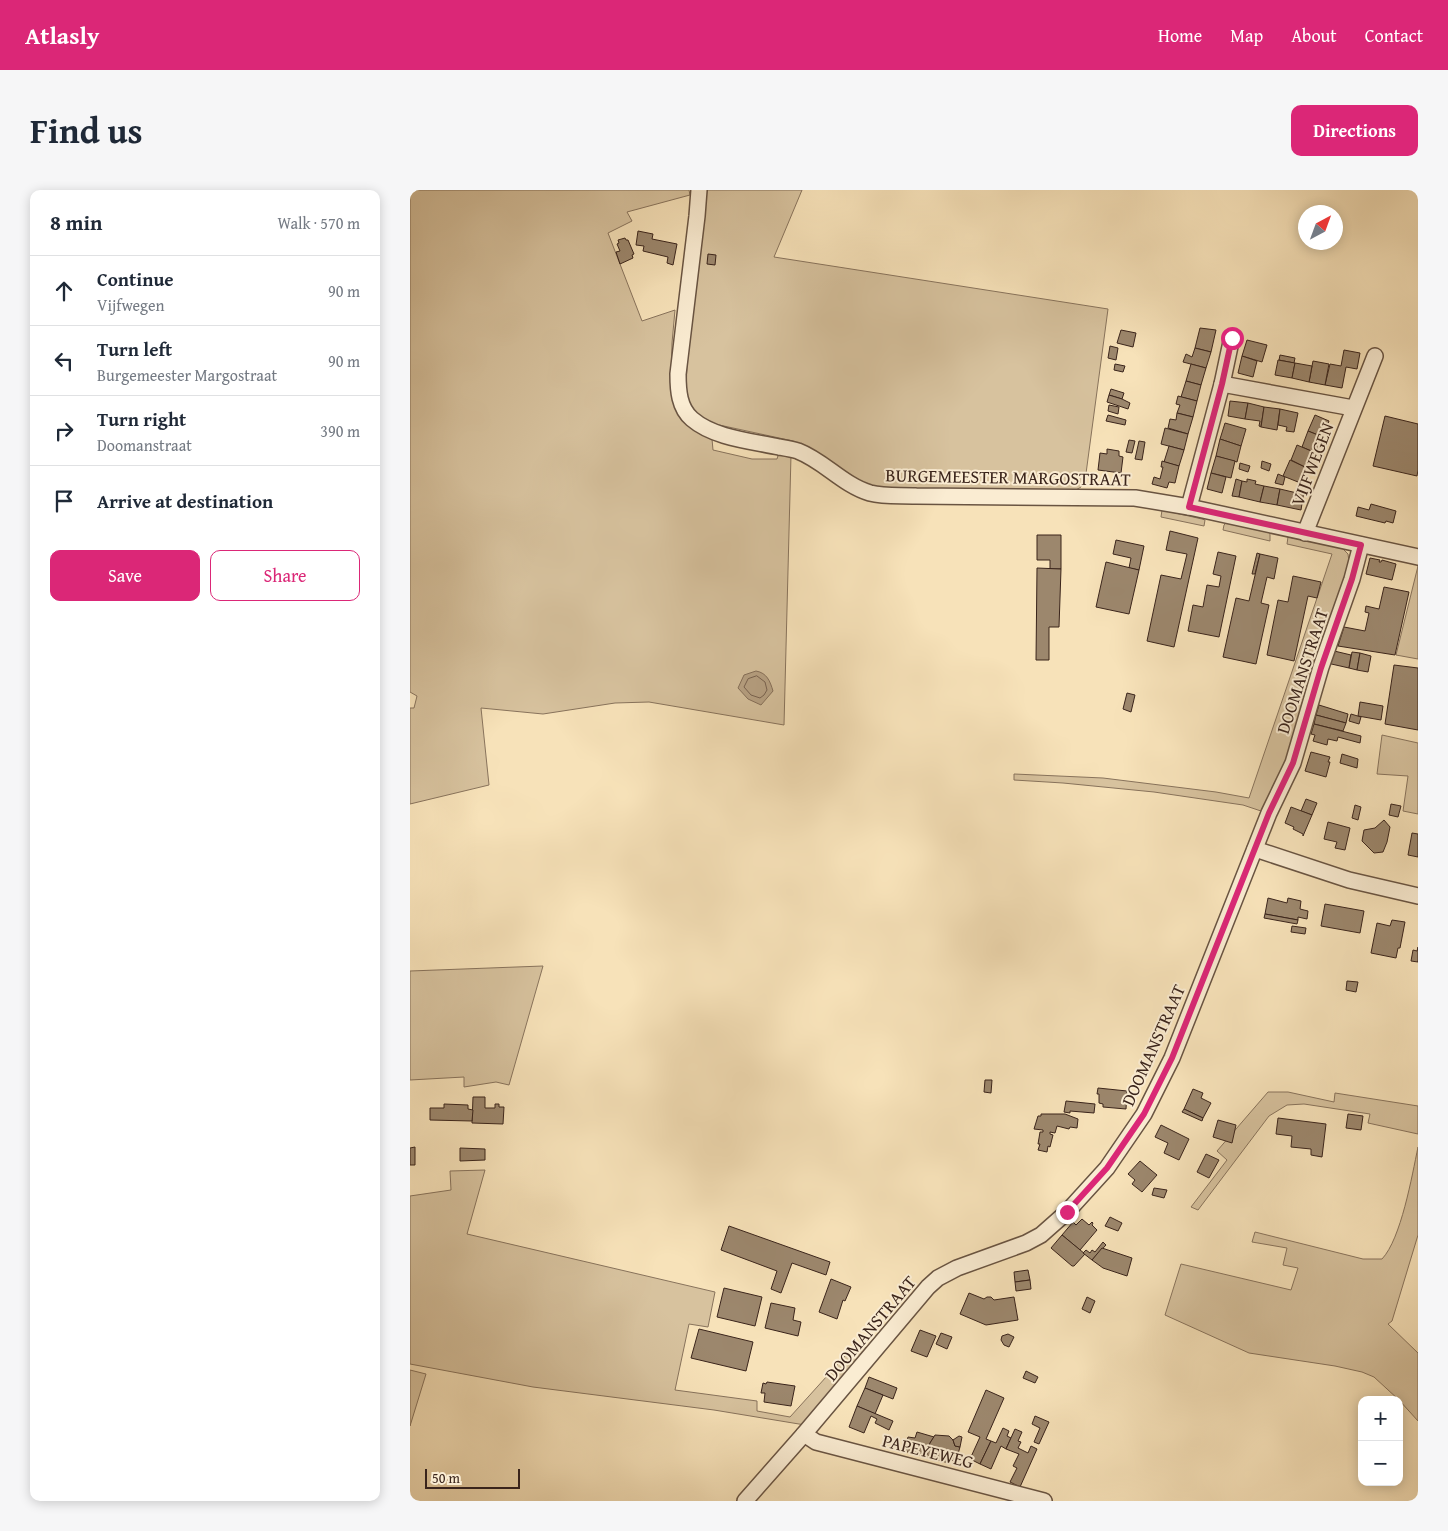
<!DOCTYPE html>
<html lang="en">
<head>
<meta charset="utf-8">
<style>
	:root { --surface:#fff; --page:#f6f6f7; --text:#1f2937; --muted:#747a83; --line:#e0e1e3; --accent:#db2777 }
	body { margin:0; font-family:"Gentium Book Plus",serif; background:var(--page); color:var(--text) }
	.controls { position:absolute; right:15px; bottom:15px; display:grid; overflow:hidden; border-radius:10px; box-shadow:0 2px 12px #0003 }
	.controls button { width:45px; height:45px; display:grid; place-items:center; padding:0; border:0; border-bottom:1px solid var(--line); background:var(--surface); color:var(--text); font:25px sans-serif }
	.compass { position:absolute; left:888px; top:15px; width:45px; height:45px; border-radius:50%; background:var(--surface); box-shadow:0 2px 12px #0003; rotate:41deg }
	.scale { position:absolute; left:15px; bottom:12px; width:95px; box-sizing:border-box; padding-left:5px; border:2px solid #3a241b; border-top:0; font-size:14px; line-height:18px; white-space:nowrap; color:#3a241b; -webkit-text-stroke:4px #faecd2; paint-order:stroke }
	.stop { position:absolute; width:15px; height:15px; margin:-11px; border:4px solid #db2777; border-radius:50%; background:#fff }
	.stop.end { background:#db2777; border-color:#fff; box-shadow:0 1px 5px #0008 }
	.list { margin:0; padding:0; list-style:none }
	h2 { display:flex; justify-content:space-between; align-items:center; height:65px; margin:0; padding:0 20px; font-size:21px }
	h2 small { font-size:16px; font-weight:400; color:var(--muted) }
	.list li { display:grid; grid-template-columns:32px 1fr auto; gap:15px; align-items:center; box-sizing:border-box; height:70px; padding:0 20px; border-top:1px solid var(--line) }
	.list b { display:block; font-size:19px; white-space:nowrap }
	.list p { margin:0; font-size:16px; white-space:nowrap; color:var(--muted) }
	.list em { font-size:16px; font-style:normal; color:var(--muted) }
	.actions { display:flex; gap:10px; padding:15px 20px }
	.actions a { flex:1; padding:11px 0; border:1px solid var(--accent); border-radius:10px; text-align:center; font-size:18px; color:var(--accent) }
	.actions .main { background:var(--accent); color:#fff }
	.icon { flex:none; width:28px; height:28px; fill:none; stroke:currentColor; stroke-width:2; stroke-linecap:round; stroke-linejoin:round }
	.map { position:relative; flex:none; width:1008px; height:1311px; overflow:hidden; border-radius:10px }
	header { display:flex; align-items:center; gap:30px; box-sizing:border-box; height:70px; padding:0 25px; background:var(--accent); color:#fff }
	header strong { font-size:24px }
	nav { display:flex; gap:28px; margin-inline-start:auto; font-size:18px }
	.intro { display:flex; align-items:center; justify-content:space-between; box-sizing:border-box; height:120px; padding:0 30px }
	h1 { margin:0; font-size:35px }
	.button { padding:12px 22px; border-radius:10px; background:var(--accent); color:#fff; font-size:18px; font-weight:700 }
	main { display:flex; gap:30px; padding:0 30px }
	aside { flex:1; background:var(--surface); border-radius:10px; box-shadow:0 2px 12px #0003 }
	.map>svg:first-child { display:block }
	.green { fill:#d7c29e; stroke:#88735c }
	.water { fill:#b7a183; stroke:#856f59 }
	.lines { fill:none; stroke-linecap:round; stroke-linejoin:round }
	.shore { stroke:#78624f; stroke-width:1 }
	.building { fill:#9c876d; stroke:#3a241b }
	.minor-casing { stroke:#695442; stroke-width:18 }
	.minor { stroke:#faecd2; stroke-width:15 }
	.route { stroke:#db2777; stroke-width:6 }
	.labels { text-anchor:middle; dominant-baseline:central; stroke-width:4; stroke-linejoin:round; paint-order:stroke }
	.street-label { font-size:18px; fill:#3a241b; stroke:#faecd2 }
</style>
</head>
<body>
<header>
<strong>Atlasly</strong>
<nav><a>Home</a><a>Map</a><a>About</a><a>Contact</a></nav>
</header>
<div class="intro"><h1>Find us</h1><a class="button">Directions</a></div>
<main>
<aside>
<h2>8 min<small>Walk · 570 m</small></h2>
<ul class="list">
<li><svg class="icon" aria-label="ahead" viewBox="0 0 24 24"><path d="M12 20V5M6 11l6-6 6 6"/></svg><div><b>Continue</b><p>Vijfwegen</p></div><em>90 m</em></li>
<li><svg class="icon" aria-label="left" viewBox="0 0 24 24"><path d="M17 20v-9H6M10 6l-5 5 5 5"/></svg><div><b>Turn left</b><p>Burgemeester Margostraat</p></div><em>90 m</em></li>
<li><svg class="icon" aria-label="right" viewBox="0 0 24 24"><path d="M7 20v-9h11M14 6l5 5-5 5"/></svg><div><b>Turn right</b><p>Doomanstraat</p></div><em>390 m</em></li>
<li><svg class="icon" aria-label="arrive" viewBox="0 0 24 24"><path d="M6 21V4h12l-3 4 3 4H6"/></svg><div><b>Arrive at destination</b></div></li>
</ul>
<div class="actions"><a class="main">Save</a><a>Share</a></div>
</aside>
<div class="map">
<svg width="1008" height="1311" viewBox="0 0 1008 1311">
	<rect width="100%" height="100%" fill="#f7e2b9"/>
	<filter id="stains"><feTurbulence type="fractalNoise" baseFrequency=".004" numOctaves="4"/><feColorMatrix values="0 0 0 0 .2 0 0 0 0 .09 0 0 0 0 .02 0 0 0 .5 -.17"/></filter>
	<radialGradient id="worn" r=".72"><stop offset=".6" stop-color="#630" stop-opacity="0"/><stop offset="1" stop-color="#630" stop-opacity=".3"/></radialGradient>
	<g class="green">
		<path d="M 0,0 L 279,0 L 280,5 L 217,22 L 222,31 L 198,43 L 232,131 L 265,120 L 262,153 L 261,195 L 302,249 L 303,260 L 342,269 L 367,269 L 369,262 L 381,265 L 374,535 L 239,512 L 205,513 L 133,524 L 71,518 L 79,595 L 0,614 L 0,518 L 4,518 L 7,506 L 0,502 Z"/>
		<path d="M 297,0 L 392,0 L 364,67 L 698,119 L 675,291 L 671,297 L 664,301 L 482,302 L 447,291 L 409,265 L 383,251 L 300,233 L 289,226 L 280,218 L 276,201 L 277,174 L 289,76 Z"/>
		<path d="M 752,320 L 792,329 L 795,330 L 794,336 L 751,327 Z"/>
		<path d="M 816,333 L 857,342 L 860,343 L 860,351 L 813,340 L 814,335 Z"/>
		<path d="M 878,347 L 931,357 L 938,364 L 939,372 L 878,565 L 854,622 L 833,615 L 744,602 L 653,593 L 604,590 L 604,584 L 693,588 L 806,602 L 839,608 L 922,364 L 877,354 Z"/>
		<path d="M 1008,376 L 1008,469 L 986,465 Z"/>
		<path d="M 972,545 L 1008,553 L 1008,624 L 993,621 L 998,586 L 967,584 Z"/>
		<path d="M 133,776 L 99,895 L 86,892 L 54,897 L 54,887 L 0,890 L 0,781 Z"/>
		<path d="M 858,902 L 878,902 L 924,912 L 925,903 L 1008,916 L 1008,944 L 958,933 L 960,924 L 894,914 L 877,915 L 859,926 L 788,1020 L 781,1017 L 817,970 L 807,961 Z"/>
		<path d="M 1008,957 L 1008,1045 L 982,1131 L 978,1134 L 1008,1163 L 1008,1231 L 989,1210 L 964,1187 L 952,1182 L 925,1176 L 839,1163 L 755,1125 L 771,1074 L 881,1100 L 888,1078 L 873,1075 L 877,1058 L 842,1052 L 845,1042 L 953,1069 L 972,1069 C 991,1049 1002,986 1008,957 Z"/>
		<path d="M 75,980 L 57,1044 L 305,1102 L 298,1137 L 279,1134 L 265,1200 L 347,1211 L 347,1221 L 380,1227 L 445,1155 L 455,1157 L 459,1160 L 395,1235 L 304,1220 L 123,1197 L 0,1174 L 0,1006 L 41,1000 L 40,981 Z"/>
		<path d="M 0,1180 L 16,1184 L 0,1236 Z"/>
	</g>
	<path class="water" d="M 346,481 C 357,483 360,491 363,501 L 351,515 L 338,509 L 328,498 L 334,485 Z"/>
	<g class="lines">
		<path class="shore" d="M 347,486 L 355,492 L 357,500 L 354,505 L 350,508 L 341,505 L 334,497 L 338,489 Z"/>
	</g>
	<g class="building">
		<path d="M 228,41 L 243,44 L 242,49 L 267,54 L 263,75 L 257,73 L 258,67 L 233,61 L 234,56 L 226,55 Z"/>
		<path d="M 215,48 L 216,50 L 218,50 L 224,64 L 222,65 L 223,68 L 210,74 L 206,62 L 210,61 L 207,54 L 209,53 L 208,50 Z"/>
		<path d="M 298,64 L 306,65 L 305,75 L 297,74 Z"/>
		<path d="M 790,138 L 806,140 L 801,162 L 785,158 Z"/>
		<path d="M 711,140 L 726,143 L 723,157 L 707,153 Z"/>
		<path d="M 837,150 L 857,155 L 852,172 L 832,166 Z"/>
		<path d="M 700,156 L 708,158 L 706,170 L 698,168 Z"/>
		<path d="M 785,158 L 801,162 L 796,178 L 773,172 L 776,164 L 782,167 Z"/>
		<path d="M 934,160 L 950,163 L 947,179 L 936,177 L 932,198 L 915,195 L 920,174 L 931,176 Z"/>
		<path d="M 870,165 L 885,168 L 884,173 L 869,170 Z"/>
		<path d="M 832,166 L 847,171 L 843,187 L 828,183 Z"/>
		<path d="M 868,170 L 885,173 L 882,188 L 865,185 Z"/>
		<path d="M 903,171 L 919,174 L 915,195 L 899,192 Z"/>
		<path d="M 885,173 L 902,176 L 899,192 L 882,188 Z"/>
		<path d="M 705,174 L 715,176 L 713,182 L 704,180 Z"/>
		<path d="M 781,174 L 796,178 L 791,195 L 776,191 Z"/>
		<path d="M 776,191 L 791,195 L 787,211 L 771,207 Z"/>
		<path d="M 701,199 L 714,203 L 712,209 L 699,205 Z"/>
		<path d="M 699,205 L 712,209 L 720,213 L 718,219 L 697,212 Z"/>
		<path d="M 768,206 L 787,211 L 783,227 L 767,223 L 770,215 L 766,214 Z"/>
		<path d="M 820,211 L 838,213 L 835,229 L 818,226 Z"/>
		<path d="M 838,213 L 854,217 L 851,237 L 849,236 L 850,231 L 835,229 Z"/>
		<path d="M 699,215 L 709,217 L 708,224 L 698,221 Z"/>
		<path d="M 854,217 L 870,219 L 867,240 L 851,237 Z"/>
		<path d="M 870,219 L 888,223 L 884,242 L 876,241 L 877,237 L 868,235 Z"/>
		<path d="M 767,223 L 783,227 L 778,244 L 758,238 L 760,229 L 766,230 Z"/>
		<path d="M 698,225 L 716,230 L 715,235 L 696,231 Z"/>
		<path d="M 905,225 L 919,231 L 913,247 L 898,241 Z"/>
		<path d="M 975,226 L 1008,234 L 1008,280 L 1007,286 L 963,276 Z"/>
		<path d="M 815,233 L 836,239 L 831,256 L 810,249 Z"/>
		<path d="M 755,238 L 778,244 L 774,260 L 751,254 Z"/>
		<path d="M 898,241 L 913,247 L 906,263 L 892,257 Z"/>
		<path d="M 810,249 L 831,256 L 827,272 L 806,266 Z"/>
		<path d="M 719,250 L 725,251 L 722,263 L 716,262 Z"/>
		<path d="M 729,251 L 735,252 L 732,270 L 725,269 Z"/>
		<path d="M 887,255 L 906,263 L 899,279 L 881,270 Z"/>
		<path d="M 759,256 L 774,260 L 769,276 L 754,272 Z"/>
		<path d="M 697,259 L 709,261 L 709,266 L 713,267 L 711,283 L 688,280 L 690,263 L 697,264 Z"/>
		<path d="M 806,266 L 825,271 L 821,288 L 801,283 Z"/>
		<path d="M 880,270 L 899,279 L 893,294 L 873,286 Z"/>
		<path d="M 752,271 L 769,276 L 765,293 L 759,292 L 757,298 L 742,294 L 744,287 L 750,289 L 753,277 L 751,277 Z"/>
		<path d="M 852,271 L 861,274 L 859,281 L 851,278 Z"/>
		<path d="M 830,273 L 840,276 L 838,282 L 829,279 Z"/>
		<path d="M 801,283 L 816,287 L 812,303 L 797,299 Z"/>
		<path d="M 868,284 L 875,287 L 873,295 L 865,293 Z"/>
		<path d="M 826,289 L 832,291 L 829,307 L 822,306 Z"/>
		<path d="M 837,289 L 846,291 L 845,294 L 854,296 L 850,312 L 829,307 L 832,291 L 837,292 Z"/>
		<path d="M 854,296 L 870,299 L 867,315 L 850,312 Z"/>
		<path d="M 870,299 L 887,303 L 887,300 L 894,301 L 891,320 L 867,315 Z"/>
		<path d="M 961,314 L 986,321 L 983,333 L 976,331 L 975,333 L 946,326 L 948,317 L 959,320 Z"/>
		<path d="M 760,341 L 788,348 L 764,457 L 737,451 L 751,385 L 771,389 L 777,364 L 756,360 Z"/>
		<path d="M 627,345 L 651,345 L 651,379 L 640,379 L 640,370 L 627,370 Z"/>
		<path d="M 706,350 L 734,356 L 729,380 L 719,378 L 721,368 L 703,364 Z"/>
		<path d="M 808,362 L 826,366 L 809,447 L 778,441 L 783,415 L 793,417 L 797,395 L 809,397 L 811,386 L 803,384 Z"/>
		<path d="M 847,363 L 850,364 L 845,384 L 842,384 Z"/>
		<path d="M 850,364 L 868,368 L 864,389 L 857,387 L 851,413 L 859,415 L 846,474 L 813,467 L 826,408 L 839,411 Z"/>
		<path d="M 960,368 L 970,370 L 969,372 L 971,372 L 972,370 L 986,374 L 982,390 L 956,384 Z"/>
		<path d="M 696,372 L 729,380 L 719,424 L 686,417 Z"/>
		<path d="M 627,378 L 651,379 L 649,437 L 639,437 L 639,470 L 626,470 Z"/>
		<path d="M 883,386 L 911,392 L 907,408 L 898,406 L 884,471 L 857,465 L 868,410 L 878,412 Z"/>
		<path d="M 974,397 L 999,402 L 985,465 L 928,456 L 934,437 L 955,441 L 959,423 L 955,422 L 956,416 L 969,419 Z"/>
		<path d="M 920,460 L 941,465 L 939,478 L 917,473 Z"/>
		<path d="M 942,462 L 950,463 L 947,480 L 939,478 Z"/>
		<path d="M 950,463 L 961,466 L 958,482 L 947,480 Z"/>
		<path d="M 984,475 L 1008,478 L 1008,540 L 975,534 Z"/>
		<path d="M 717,503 L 725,505 L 721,522 L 713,519 Z"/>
		<path d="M 950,512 L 973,516 L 971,530 L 948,526 Z"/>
		<path d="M 909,515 L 938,524 L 936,533 L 906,525 Z"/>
		<path d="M 941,524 L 951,527 L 949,534 L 939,531 Z"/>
		<path d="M 906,525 L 936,533 L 933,541 L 904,534 Z"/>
		<path d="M 904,534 L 951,546 L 950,553 L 928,547 L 927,551 L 918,549 L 917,555 L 903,551 L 905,545 L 901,544 Z"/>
		<path d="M 901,562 L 920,567 L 918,572 L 920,572 L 916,587 L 895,581 Z"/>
		<path d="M 932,564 L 948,569 L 947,578 L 930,573 Z"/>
		<path d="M 896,609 L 907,613 L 902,625 L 891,621 Z"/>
		<path d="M 981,614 L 991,616 L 988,627 L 979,625 Z"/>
		<path d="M 945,615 L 951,617 L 948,630 L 942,628 Z"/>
		<path d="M 881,617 L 902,625 L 893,646 L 893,644 L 883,639 L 884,637 L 875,633 Z"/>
		<path d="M 974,630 L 980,637 L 977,652 L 973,662 L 964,663 L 952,651 L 954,640 L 965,638 Z"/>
		<path d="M 918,632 L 940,638 L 935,660 L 925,658 L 927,652 L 914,649 Z"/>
		<path d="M 1002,643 L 1008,644 L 1008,667 L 998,665 Z"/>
		<path d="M 858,708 L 877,713 L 878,708 L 891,711 L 890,719 L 898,721 L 897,729 L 888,727 L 888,730 L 855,724 Z"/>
		<path d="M 915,714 L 954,721 L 950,743 L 911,736 Z"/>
		<path d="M 855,724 L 888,730 L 887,734 L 854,728 Z"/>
		<path d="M 982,730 L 995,732 L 990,758 L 988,758 L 986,768 L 961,763 L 967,733 L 980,736 Z"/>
		<path d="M 882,736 L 896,738 L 895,744 L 881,742 Z"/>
		<path d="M 1008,757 L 1008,772 L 1001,771 L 1003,760 L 1007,761 Z"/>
		<path d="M 937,791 L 948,792 L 946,802 L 936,800 Z"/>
		<path d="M 575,890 L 582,890 L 581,903 L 574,902 Z"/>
		<path d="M 688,898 L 717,901 L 716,919 L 693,917 L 693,914 L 689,913 L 689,904 L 687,904 Z"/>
		<path d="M 783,899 L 793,903 L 791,908 L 801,913 L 793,928 L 774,919 Z"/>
		<path d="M 63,907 L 75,907 L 75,918 L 85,918 L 85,914 L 89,914 L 89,917 L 94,917 L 93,934 L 62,933 Z"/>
		<path d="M 656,911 L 685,914 L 684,923 L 660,921 L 660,923 L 654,922 Z"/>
		<path d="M 34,914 L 58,915 L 58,919 L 63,920 L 62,931 L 20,930 L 20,918 L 34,918 Z"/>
		<path d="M 774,919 L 793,928 L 792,931 L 772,922 Z"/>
		<path d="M 631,924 L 655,924 L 668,929 L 667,938 L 660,937 L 659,939 L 647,936 L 645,943 L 640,942 L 640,944 L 643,945 L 640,957 L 638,956 L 637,962 L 628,960 L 630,954 L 628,954 L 630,942 L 633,942 L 633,940 L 624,939 L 628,926 L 631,926 Z"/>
		<path d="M 938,924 L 953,926 L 951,940 L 936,938 Z"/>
		<path d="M 868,928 L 916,934 L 912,967 L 901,965 L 901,959 L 881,957 L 882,946 L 866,944 Z"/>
		<path d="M 808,930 L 826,935 L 822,953 L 803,947 Z"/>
		<path d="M 751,935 L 779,949 L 769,970 L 754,963 L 758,953 L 745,947 Z"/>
		<path d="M 5,957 L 5,975 L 0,975 L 0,958 Z"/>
		<path d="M 50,958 L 75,959 L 75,970 L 50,971 Z"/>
		<path d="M 796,964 L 809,970 L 799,988 L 787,982 Z"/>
		<path d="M 730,971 L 747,985 L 732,1002 L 722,994 L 725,990 L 718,984 Z"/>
		<path d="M 744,998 L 757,1000 L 754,1008 L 742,1005 Z"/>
		<path d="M 700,1027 L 712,1033 L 708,1041 L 695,1036 Z"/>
		<path d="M 672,1029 L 679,1035 L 682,1032 L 683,1033 L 682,1035 L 687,1040 L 670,1060 L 652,1045 L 663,1032 L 666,1035 Z"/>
		<path d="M 319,1036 L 420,1072 L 416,1085 L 382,1073 L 371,1103 L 361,1099 L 367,1081 L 311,1060 Z"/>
		<path d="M 652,1045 L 675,1064 L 664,1076 L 662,1076 L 641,1058 Z"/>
		<path d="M 693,1052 L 696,1055 L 682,1070 L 673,1063 L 676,1060 L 680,1063 L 682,1060 L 685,1062 Z"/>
		<path d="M 692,1058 L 722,1068 L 717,1086 L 693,1078 L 682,1070 Z"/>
		<path d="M 618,1080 L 620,1090 L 605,1092 L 604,1082 Z"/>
		<path d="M 421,1089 L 441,1097 L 435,1111 L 433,1110 L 427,1129 L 409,1122 Z"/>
		<path d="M 620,1090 L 621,1099 L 606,1101 L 605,1092 Z"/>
		<path d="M 314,1098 L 352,1107 L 345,1136 L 307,1127 Z"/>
		<path d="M 559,1103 L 574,1109 L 577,1107 L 581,1107 L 584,1110 L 604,1107 L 608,1130 L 576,1135 L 550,1124 Z"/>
		<path d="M 677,1107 L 685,1111 L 680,1123 L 672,1119 Z"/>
		<path d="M 361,1113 L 385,1118 L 383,1130 L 391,1132 L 388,1146 L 355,1138 Z"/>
		<path d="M 289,1139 L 343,1152 L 336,1181 L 281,1168 Z"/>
		<path d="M 510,1140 L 526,1146 L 517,1167 L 501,1161 Z"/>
		<path d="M 531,1143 L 542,1147 L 537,1159 L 526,1154 Z"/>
		<path d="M 598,1144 L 604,1147 L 599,1157 L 594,1155 L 591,1150 L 592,1146 Z"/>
		<path d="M 616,1181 L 628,1187 L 625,1193 L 613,1188 Z"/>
		<path d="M 459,1187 L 487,1198 L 483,1209 L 455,1198 Z"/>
		<path d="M 357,1192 L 385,1196 L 381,1216 L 354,1212 L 355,1203 L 351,1203 L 353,1193 L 356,1194 Z"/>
		<path d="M 455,1198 L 473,1205 L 465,1224 L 447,1216 Z"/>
		<path d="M 576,1200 L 594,1208 L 576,1249 L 581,1251 L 570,1274 L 560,1269 L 570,1247 L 558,1242 Z"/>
		<path d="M 447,1216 L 483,1231 L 479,1240 L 465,1233 L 467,1229 L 461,1226 L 454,1243 L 439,1237 Z"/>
		<path d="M 625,1226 L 639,1232 L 629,1254 L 624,1252 L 630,1238 L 622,1234 Z"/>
		<path d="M 593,1238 L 599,1241 L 597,1246 L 601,1248 L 596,1259 L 591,1256 L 581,1279 L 570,1274 L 581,1251 L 586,1253 Z"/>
		<path d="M 605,1239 L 612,1242 L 608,1251 L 611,1252 L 608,1258 L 618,1263 L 621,1256 L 627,1259 L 610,1297 L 600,1292 L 607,1278 L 603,1276 L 609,1264 L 596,1259 Z"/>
		<path d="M 507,1242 L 524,1247 L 520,1253 L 516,1267 L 494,1261 L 498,1247 L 505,1248 Z"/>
		<path d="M 525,1245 L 539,1246 L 543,1250 L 545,1256 L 550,1257 L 546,1271 L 540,1270 L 539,1273 L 516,1267 L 520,1253 Z"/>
		<path d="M 549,1246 L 552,1247 L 550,1257 L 545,1256 L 543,1250 Z"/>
	</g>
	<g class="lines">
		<defs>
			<g id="minor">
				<path d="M 289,0 L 287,26 L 268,184 C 268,200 269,218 282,229 C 304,248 341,251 369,257 C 375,258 382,259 388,261 C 414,271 433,295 460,303 C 475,307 491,305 506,306 L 725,308 L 779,317 L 1008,367"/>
				<path d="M 812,194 L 943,218"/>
				<path d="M 779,317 L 812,194 L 822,147"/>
				<path d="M 895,343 L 965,166"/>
				<path d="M 845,659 L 939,690 L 1008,706"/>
				<path d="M 394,1244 L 406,1252 L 634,1311"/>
				<path d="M 335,1311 L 394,1244 L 518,1097 L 528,1088 L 547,1078 L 616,1053 L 631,1045 L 657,1022 L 697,978 L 734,924 L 762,868 L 859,623 L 883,573 L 911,477 L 942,389 L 951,355"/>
			</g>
		</defs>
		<use href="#minor" class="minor-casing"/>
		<use href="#minor" class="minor"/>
	</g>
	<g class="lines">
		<path class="route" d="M 657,1022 L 697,978 L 734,924 L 762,868 L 859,623 L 883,573 L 911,478 L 942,389 L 951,355 L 779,317 L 812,194 L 822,148"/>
	</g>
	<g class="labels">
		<g class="street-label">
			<text transform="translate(902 274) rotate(-69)">VIJFWEGEN</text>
			<text transform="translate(598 287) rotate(1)">BURGEMEESTER MARGOSTRAAT</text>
			<text transform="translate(892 481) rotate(-72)">DOOMANSTRAAT</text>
			<text transform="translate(743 855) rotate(-66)">DOOMANSTRAAT</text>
			<text transform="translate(460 1138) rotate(-50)">DOOMANSTRAAT</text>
			<text transform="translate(518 1261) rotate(14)">PAPEYEWEG</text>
		</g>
	</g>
	<rect width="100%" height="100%" filter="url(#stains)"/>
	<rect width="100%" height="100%" fill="url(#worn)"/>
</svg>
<div class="controls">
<button>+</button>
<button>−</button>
</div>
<svg class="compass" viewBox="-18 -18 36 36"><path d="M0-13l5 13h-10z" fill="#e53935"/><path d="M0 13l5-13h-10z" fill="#747a83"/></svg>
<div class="scale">50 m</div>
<div class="stop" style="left:822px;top:148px"></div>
<div class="stop end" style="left:657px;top:1022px"></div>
</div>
</main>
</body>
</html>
